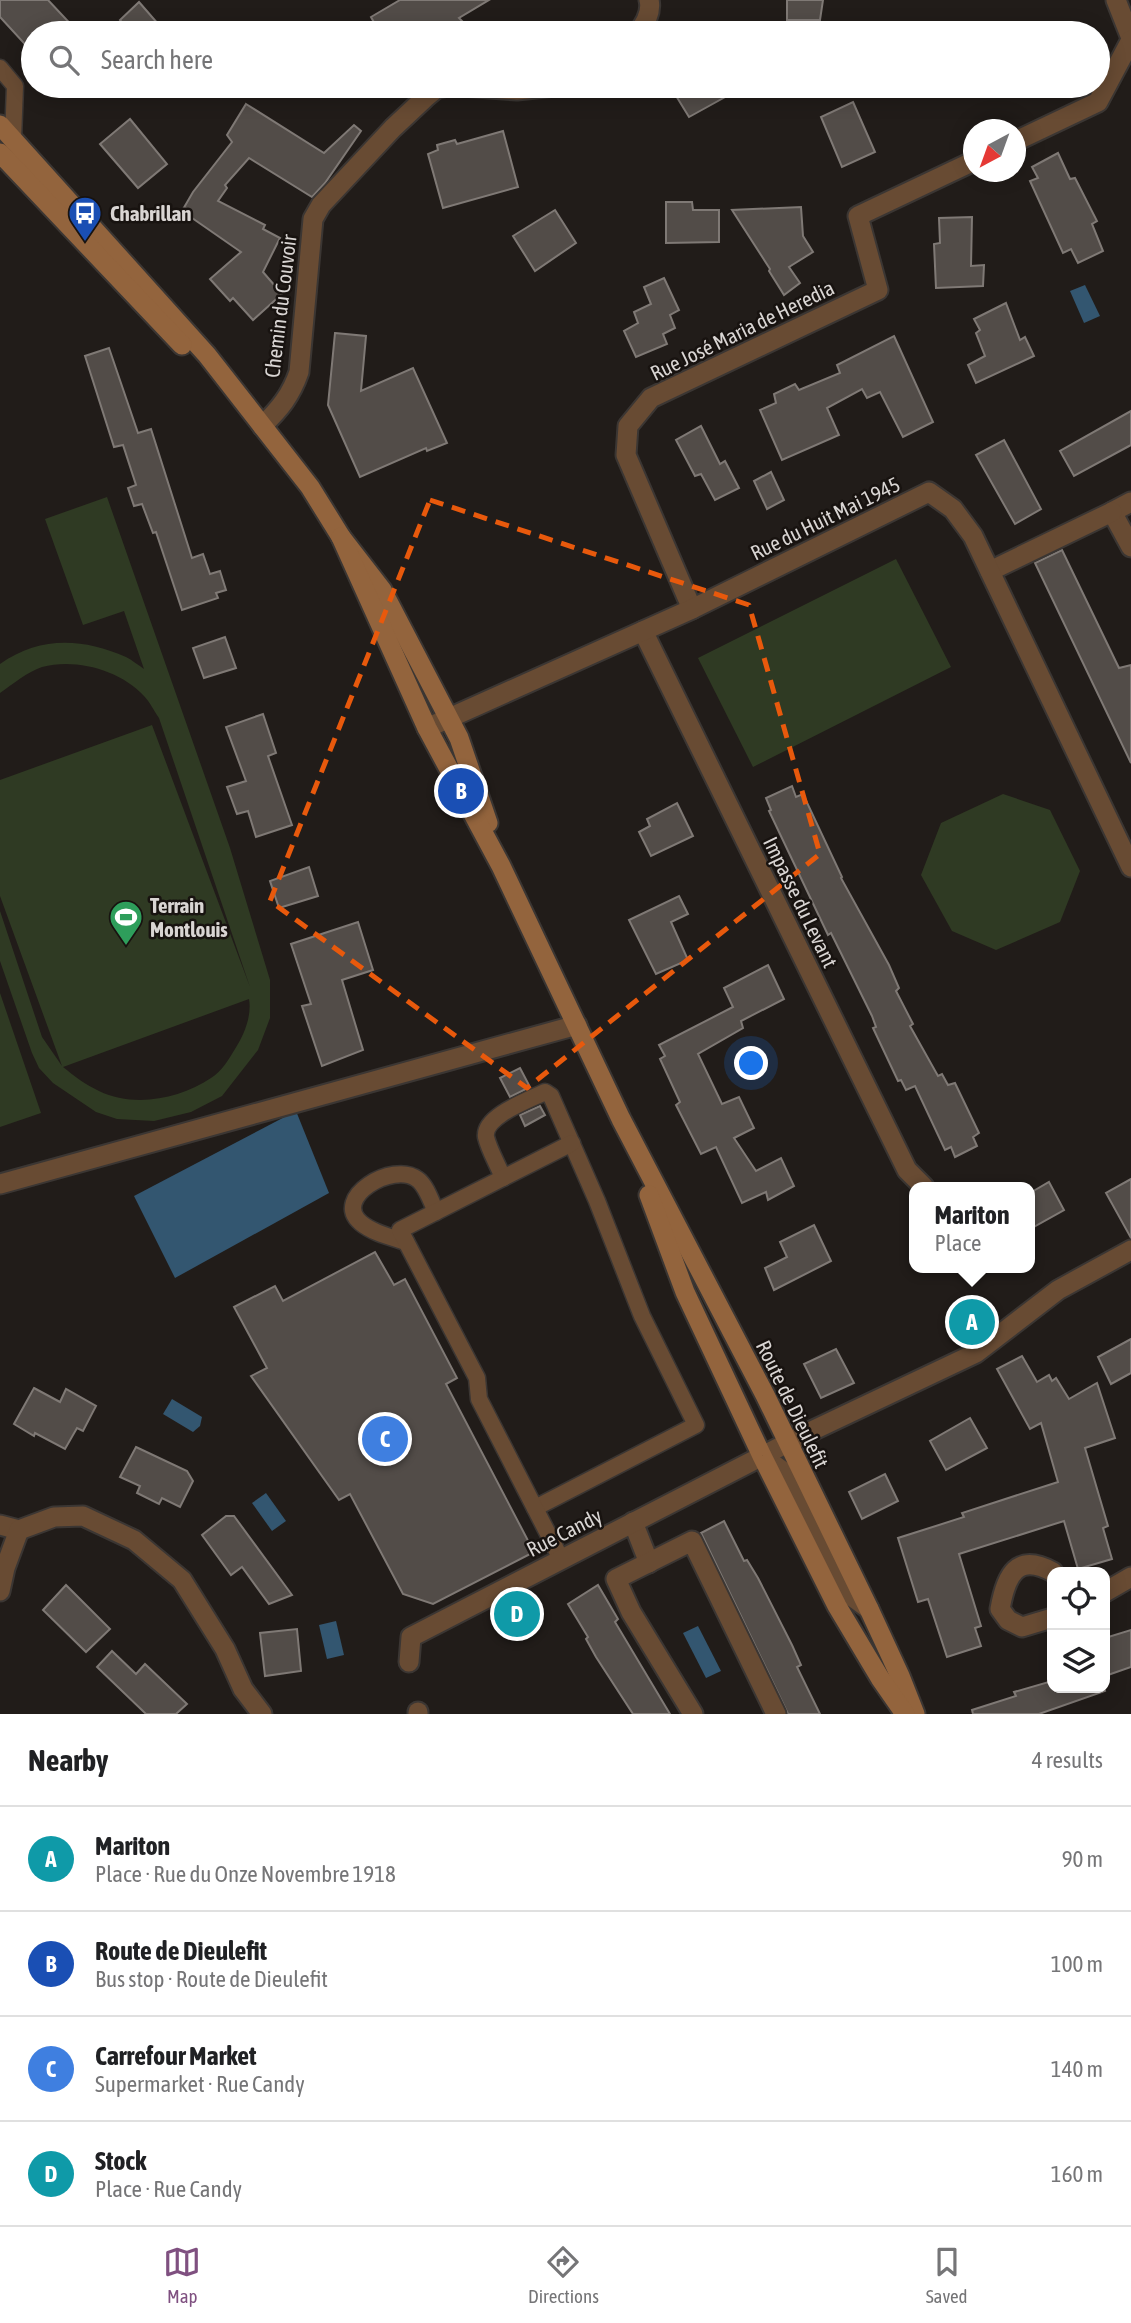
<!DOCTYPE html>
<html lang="en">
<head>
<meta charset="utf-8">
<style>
	:root { --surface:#fff; --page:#f6f6f6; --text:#202124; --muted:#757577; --line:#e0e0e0; --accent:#7f5080 }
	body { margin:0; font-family:"Asap Condensed",sans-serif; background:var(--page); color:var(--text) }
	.controls { position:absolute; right:21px; bottom:21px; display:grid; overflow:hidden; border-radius:14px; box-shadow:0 4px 18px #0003 }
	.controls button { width:63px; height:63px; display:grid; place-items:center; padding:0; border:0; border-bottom:2px solid var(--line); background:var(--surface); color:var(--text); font:35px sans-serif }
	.compass { position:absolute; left:963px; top:119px; width:63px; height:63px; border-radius:50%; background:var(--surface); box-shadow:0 4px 18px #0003; rotate:221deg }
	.you { position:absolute; left:752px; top:1064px; width:24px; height:24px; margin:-18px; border:5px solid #fff; border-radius:50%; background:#1a73e8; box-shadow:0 0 0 10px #1a73e833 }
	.badge { display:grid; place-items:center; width:46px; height:46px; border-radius:50%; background:var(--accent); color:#fff; font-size:23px; font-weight:700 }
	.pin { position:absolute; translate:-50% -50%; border:4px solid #fff; box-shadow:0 2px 7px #0006 }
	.popup { position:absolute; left:909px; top:1182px; width:126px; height:91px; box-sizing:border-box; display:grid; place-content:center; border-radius:14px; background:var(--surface); filter:drop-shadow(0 2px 5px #0005); font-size:23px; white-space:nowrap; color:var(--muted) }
	.popup b { font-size:26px; color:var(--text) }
	.popup::after { content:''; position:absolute; left:50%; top:100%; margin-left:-14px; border:14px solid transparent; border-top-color:var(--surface) }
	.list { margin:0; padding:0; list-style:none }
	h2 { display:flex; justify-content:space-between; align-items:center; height:91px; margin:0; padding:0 28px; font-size:30px }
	h2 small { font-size:23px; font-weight:400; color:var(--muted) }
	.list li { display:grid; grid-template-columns:46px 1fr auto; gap:21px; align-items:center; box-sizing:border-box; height:105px; padding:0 28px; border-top:2px solid var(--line) }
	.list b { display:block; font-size:26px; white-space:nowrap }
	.list p { margin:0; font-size:23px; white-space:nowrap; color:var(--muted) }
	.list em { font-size:23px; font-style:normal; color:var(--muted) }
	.icon { flex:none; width:38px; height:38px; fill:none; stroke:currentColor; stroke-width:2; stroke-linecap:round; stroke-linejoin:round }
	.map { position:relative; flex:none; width:1131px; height:1714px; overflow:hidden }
	.search { position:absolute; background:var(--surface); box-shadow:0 4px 18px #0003; left:21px; right:21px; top:21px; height:77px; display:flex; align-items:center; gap:18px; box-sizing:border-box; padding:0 24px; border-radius:38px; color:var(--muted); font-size:26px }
	.sheet { height:511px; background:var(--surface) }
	nav { display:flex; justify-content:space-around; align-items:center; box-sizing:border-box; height:98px; border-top:2px solid var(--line); background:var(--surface); font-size:19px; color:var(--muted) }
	nav a { display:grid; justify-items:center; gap:4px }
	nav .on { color:var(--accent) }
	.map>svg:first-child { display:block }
	.green { fill:#2f3a23; fill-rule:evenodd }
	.water { fill:#335670 }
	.building { fill:#524c48; stroke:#7f7975; stroke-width:2 }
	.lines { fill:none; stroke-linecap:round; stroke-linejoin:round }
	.service-casing { stroke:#3b3633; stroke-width:19 }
	.minor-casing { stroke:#3b3633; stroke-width:23 }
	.secondary-casing { stroke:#3b3633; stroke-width:23 }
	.service { stroke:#684b33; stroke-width:16 }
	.minor { stroke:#684b33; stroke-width:19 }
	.secondary { stroke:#93643d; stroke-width:19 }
	.marked { fill:none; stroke:#e8590c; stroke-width:5; stroke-dasharray:14 9; stroke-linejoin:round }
	.labels { text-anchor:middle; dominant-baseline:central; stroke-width:5; stroke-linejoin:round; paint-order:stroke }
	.poi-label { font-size:21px; font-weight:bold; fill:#d9d5d3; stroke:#181310; text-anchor:start }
	.street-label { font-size:21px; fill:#d9d5d3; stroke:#181310 }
</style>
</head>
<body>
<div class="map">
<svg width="1131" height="1714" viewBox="0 0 1131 1714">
	<rect width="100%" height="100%" fill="#211c19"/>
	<g class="green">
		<path d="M 107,497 L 230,848 L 270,980 L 270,1018 L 258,1050 L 222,1096 L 191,1112 L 154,1121 L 117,1119 L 96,1112 L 53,1083 L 39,1068 L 32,1053 L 0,961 L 0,911 L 42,1037 L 62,1066 L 0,896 L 0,780 L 152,725 L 250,987 L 159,718 C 154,711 150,702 144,696 C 120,670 76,658 42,667 C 27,672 13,684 0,693 L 0,664 C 40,636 82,638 126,657 C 132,660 138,665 144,669 L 124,611 L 83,625 L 45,519 ZM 249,999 C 252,1016 244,1035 235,1049 C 229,1059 222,1071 211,1078 C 180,1099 134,1108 99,1091 C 86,1085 74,1076 63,1067 Z"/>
		<path d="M 896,559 L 951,667 L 753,767 L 698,658 Z"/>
		<path d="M 1003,794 L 1050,810 L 1080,871 L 1060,922 L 996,950 L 952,931 L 921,875 L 941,823 Z"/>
		<path d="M 0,993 L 41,1113 L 0,1127 Z"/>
	</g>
	<g class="water">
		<path d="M 1085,285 L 1100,316 L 1084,323 L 1070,291 Z"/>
		<path d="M 296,1111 L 329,1193 L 175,1278 L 134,1196 Z"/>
		<path d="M 172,1399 L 202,1417 L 200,1426 L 193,1432 L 163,1414 Z"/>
		<path d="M 266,1493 L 286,1521 L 272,1531 L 252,1503 Z"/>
		<path d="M 336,1621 L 344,1655 L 327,1659 L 319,1625 Z"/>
		<path d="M 698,1626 L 721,1671 L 706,1678 L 683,1633 Z"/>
	</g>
	<g class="building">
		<path d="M 0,0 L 48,0 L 79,33 L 33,33 L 33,53 L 0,17 Z"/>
		<path d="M 400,0 L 489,0 L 459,18 L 462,21 L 441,33 L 380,33 L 371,17 Z"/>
		<path d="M 787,0 L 823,0 L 820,20 L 787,20 Z"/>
		<path d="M 139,2 L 166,33 L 131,33 L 120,20 Z"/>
		<path d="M 670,86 L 745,86 L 689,117 Z"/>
		<path d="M 853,102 L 875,152 L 842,167 L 821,117 Z"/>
		<path d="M 246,104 L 324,153 L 354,125 L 361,131 L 325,183 L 312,197 L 249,158 L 225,185 L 227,188 L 218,201 L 265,225 L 263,229 L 280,238 L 263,272 L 282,294 L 253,320 L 233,298 L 230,301 L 210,279 L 241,252 L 182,211 L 193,192 L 232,142 L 227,135 Z"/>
		<path d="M 130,119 L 167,164 L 138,188 L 100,144 Z"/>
		<path d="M 503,131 L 518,187 L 443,208 L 428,154 L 438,150 L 437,145 L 455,140 L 457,144 Z"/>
		<path d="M 1058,153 L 1070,179 L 1075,178 L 1097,221 L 1092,224 L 1103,251 L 1078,263 L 1071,249 L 1063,253 L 1030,181 L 1038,178 L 1032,167 Z"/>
		<path d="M 666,202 L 692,202 L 693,210 L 719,210 L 719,242 L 666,243 Z"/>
		<path d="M 801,207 L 803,236 L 813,252 L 789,267 L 800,283 L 784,295 L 769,271 L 770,269 L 732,210 Z"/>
		<path d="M 555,210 L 576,243 L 535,271 L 513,236 Z"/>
		<path d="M 972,217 L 971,266 L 984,265 L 983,286 L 936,288 L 934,244 L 940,243 L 939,218 Z"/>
		<path d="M 664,278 L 679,310 L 670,315 L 675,328 L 663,334 L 667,344 L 636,357 L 624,331 L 638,323 L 634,312 L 651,304 L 644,287 Z"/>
		<path d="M 1006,303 L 1020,340 L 1025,337 L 1034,356 L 976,383 L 968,365 L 985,356 L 976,333 L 980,330 L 974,319 Z"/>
		<path d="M 335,333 L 366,336 L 361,391 L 413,368 L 447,443 L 427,451 L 426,448 L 360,477 L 328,405 Z"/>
		<path d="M 894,336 L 933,422 L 903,437 L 880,392 L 867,398 L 862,389 L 827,408 L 839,435 L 782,460 L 760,410 L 776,403 L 774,394 L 795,384 L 799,390 L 840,373 L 837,365 Z"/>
		<path d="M 109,348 L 138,433 L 151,429 L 192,558 L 203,554 L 210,574 L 220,571 L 226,590 L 216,593 L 218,598 L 182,610 L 156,532 L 153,533 L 142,504 L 134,506 L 128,488 L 136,485 L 123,445 L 114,447 L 85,356 Z"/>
		<path d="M 1131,411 L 1131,445 L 1074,476 L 1060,451 Z"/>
		<path d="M 701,426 L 720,464 L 725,461 L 739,488 L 715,500 L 701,474 L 695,476 L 676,440 Z"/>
		<path d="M 1004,440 L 1041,509 L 1015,524 L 976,455 Z"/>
		<path d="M 771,472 L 784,500 L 767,509 L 754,481 Z"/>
		<path d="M 1062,550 L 1119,668 L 1131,665 L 1131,763 L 1035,563 Z"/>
		<path d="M 225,637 L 236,668 L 204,678 L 193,648 Z"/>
		<path d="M 263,714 L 276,753 L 268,756 L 292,825 L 256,837 L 248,811 L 237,814 L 227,787 L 246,781 L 226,727 Z"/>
		<path d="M 792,786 L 796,797 L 803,794 L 842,877 L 841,878 L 889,965 L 899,988 L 896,991 L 913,1024 L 910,1026 L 938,1076 L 942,1074 L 948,1085 L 955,1083 L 979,1133 L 973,1137 L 977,1146 L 955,1157 L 951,1147 L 945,1150 L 915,1086 L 906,1090 L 901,1080 L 898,1081 L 873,1028 L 876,1027 L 872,1016 L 831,933 L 828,935 L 769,811 L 771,810 L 766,798 Z"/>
		<path d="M 677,803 L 693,836 L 651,856 L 639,832 L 650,826 L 647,819 Z"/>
		<path d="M 309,867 L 318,896 L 279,908 L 270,881 Z"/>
		<path d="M 679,896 L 688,914 L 671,922 L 688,960 L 656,974 L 629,920 Z"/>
		<path d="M 358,922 L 373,970 L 342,980 L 363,1050 L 322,1066 L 302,1006 L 311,1004 L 291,944 Z"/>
		<path d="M 768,965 L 784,999 L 741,1021 L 743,1028 L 698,1054 L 722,1104 L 739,1097 L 754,1128 L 734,1138 L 756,1171 L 781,1158 L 794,1186 L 768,1200 L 766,1192 L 742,1203 L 716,1147 L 701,1154 L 676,1105 L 680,1102 L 660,1059 L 665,1056 L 659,1045 L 733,1007 L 724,988 Z"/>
		<path d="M 520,1068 L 530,1087 L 510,1097 L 500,1078 Z"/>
		<path d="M 540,1106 L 545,1115 L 525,1126 L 520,1115 Z"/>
		<path d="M 1131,1179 L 1131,1238 L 1106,1193 Z"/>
		<path d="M 1049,1182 L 1064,1210 L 1030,1229 L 1030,1193 Z"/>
		<path d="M 814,1225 L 831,1261 L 774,1290 L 765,1268 L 787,1257 L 780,1242 Z"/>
		<path d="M 375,1252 L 394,1285 L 405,1279 L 457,1378 L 446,1384 L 534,1552 L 433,1604 L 403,1594 L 350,1494 L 339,1500 L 251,1376 L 267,1368 L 234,1307 L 275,1286 L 283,1301 Z"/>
		<path d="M 1131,1339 L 1131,1373 L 1111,1384 L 1098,1357 Z"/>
		<path d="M 836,1349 L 854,1383 L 821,1398 L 804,1364 Z"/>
		<path d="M 1022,1356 L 1037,1382 L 1049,1375 L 1052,1381 L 1056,1378 L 1069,1399 L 1097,1383 L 1115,1438 L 1085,1448 L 1108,1526 L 1103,1528 L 1112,1559 L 1078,1569 L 1064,1521 L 959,1554 L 981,1626 L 975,1628 L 981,1646 L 947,1657 L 928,1599 L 918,1602 L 898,1538 L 964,1517 L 962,1513 L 1058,1482 L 1041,1423 L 1030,1429 L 997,1369 Z"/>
		<path d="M 34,1388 L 60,1402 L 66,1389 L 96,1406 L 83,1431 L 77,1428 L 65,1449 L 35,1433 L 34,1436 L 14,1424 Z"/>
		<path d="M 970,1418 L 987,1448 L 946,1470 L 930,1441 Z"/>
		<path d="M 136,1447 L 187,1471 L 193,1481 L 180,1507 L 162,1498 L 159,1504 L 137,1493 L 140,1486 L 120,1477 Z"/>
		<path d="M 885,1474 L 898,1501 L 862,1519 L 849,1492 Z"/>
		<path d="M 226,1516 L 234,1516 L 292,1595 L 269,1604 L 242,1567 L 231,1575 L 202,1535 Z"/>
		<path d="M 724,1521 L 744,1561 L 747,1560 L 758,1578 L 792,1645 L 801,1665 L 797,1667 L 820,1714 L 788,1714 L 701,1533 Z"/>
		<path d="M 66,1585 L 110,1629 L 86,1652 L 43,1610 Z"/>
		<path d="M 598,1585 L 618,1619 L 615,1622 L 670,1714 L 633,1714 L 596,1657 L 586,1639 L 588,1637 L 568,1604 Z"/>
		<path d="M 297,1629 L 301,1671 L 265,1676 L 260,1633 Z"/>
		<path d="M 1131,1630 L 1131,1667 L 1105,1676 L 1105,1638 Z"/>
		<path d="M 112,1651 L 136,1674 L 145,1664 L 187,1704 L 176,1714 L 146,1714 L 97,1667 Z"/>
		<path d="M 1052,1681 L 1052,1688 L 1104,1688 L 1105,1691 L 1039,1714 L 973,1714 L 972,1710 L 1016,1696 L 1014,1692 Z"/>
	</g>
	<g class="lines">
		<defs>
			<g id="service">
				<path d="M 0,68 L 15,86 L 13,139"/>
				<path d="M 503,1178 C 498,1165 489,1150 486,1137 C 483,1116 529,1100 545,1092 L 551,1096 L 597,1201 L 642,1316 L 696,1425 L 535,1508"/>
				<path d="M 406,1242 C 391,1237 373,1233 361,1223 C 331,1198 393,1161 417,1179 C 426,1185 431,1201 436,1212"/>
				<path d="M 561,1559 L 479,1399 L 477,1378 L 400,1230 L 572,1143"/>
			</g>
			<g id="minor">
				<path d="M 1116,0 L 1131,38"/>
				<path d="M 638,33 C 645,24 652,12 649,0"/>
				<path d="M 462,86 L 517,90 L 555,86"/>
				<path d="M 1016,141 L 1098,102 L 1131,40"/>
				<path d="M 262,426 C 280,409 291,395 299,372 L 313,219 L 321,205 L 393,128 L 425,98 L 437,88 L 450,86"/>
				<path d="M 1131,502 L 1112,512 L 1131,547"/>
				<path d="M 990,571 L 1112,512"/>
				<path d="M 692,609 L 626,455 L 628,426 L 651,398 L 878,290 L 858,216 L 974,161"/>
				<path d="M 643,631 L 907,1170 L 924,1187"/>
				<path d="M 427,728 L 692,609 L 929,492 L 953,509 L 973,536 L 1131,867"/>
				<path d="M 0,1184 L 577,1025"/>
				<path d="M 762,1456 L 784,1472 L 799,1494 L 847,1593 L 869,1609"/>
				<path d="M 633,1522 L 649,1563"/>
				<path d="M 0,1525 L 19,1530"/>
				<path d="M 0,1591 L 5,1568 L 19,1530 L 54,1517 L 83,1516 L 134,1540 L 182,1580 L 225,1649 L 243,1689 L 262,1714"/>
				<path d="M 1105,1592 L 1131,1577"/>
				<path d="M 1052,1618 L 1022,1627 L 1008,1620 L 1000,1609 C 1006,1575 1017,1552 1053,1572"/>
				<path d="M 409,1662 L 411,1637 L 801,1436 L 976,1353 L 1058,1290 L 1131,1250"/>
				<path d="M 418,1712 L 418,1714"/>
				<path d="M 693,1714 L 631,1612 L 616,1579 L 692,1541 L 776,1714"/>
			</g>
			<g id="secondary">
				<path d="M 0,125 L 207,355 L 310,487 L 341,537 L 382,590 L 459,738 L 488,823"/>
				<path d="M 0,153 L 182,345"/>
				<path d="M 341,537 L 427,728 L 501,866 L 621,1119 L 765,1395 L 869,1609 L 900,1676 L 915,1714"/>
				<path d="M 649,1195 L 685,1292 L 762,1456 L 837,1606 L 880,1678 L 905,1714"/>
			</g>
		</defs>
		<use href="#service" class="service-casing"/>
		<use href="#minor" class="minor-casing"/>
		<use href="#secondary" class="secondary-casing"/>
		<use href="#service" class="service"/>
		<use href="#minor" class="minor"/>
		<use href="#secondary" class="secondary"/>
	</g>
	<path class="marked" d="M 430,500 L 749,605 L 820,854 L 527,1088 L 270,901 Z"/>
	<defs>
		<symbol id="bus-pin" viewBox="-11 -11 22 30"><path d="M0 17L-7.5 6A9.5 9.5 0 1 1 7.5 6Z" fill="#1a4fb4" stroke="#181310"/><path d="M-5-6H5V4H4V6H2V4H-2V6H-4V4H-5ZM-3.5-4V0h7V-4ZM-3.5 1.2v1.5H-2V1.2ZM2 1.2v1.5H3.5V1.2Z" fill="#fff"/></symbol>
		<symbol id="stadium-pin" viewBox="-11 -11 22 30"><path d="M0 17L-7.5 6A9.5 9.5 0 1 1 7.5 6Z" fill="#2e9e5b" stroke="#181310"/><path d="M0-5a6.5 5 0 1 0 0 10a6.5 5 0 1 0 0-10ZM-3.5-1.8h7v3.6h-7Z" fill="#fff"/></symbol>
	</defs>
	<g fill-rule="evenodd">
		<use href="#bus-pin" x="66" y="194" width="38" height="52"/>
		<use href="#stadium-pin" x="107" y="898" width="38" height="52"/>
	</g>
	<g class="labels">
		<g class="poi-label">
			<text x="110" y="213">Chabrillan</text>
			<text x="150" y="905">Terrain<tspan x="150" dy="24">Montlouis</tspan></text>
		</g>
		<g class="street-label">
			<text transform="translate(280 306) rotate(-83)">Chemin du Couvoir</text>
			<text transform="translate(742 330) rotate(-26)">Rue José Maria de Heredia</text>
			<text transform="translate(825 518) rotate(-26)">Rue du Huit Mai 1945</text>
			<text transform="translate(801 902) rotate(64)">Impasse du Levant</text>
			<text transform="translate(793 1404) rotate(64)">Route de Dieulefit</text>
			<text transform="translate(564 1532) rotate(-27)">Rue Candy</text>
		</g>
	</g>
</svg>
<div class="controls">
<button><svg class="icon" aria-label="locate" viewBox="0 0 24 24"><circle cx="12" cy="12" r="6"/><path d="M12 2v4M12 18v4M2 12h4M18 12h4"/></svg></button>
<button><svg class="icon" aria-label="layers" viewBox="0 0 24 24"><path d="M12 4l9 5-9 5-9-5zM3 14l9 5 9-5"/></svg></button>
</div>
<svg class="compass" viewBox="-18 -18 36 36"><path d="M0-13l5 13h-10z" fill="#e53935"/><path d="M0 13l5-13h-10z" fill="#757577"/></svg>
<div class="you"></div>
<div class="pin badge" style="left:972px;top:1322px;background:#0f9aa8">A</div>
<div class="popup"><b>Mariton</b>Place</div>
<div class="pin badge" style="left:461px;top:791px;background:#1a4fb4">B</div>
<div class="pin badge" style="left:385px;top:1439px;background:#3f7fe0">C</div>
<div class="pin badge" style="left:517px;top:1614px;background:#0f9aa8">D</div>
<div class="search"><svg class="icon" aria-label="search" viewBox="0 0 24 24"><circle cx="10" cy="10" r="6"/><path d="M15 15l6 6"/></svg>Search here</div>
</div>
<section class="sheet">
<h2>Nearby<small>4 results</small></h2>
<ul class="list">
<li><span class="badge" style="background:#0f9aa8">A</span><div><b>Mariton</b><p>Place · Rue du Onze Novembre 1918</p></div><em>90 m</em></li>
<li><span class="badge" style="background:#1a4fb4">B</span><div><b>Route de Dieulefit</b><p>Bus stop · Route de Dieulefit</p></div><em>100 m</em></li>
<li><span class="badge" style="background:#3f7fe0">C</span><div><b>Carrefour Market</b><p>Supermarket · Rue Candy</p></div><em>140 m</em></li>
<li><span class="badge" style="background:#0f9aa8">D</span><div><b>Stock</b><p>Place · Rue Candy</p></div><em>160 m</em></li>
</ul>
</section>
<nav>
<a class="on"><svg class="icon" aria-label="map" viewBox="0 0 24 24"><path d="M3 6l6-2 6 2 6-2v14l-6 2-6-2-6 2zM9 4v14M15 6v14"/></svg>Map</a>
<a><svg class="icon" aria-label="directions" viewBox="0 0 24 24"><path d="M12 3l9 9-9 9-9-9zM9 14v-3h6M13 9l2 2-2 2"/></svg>Directions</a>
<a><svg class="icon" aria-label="saved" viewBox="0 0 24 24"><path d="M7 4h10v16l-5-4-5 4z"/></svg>Saved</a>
</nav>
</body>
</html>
